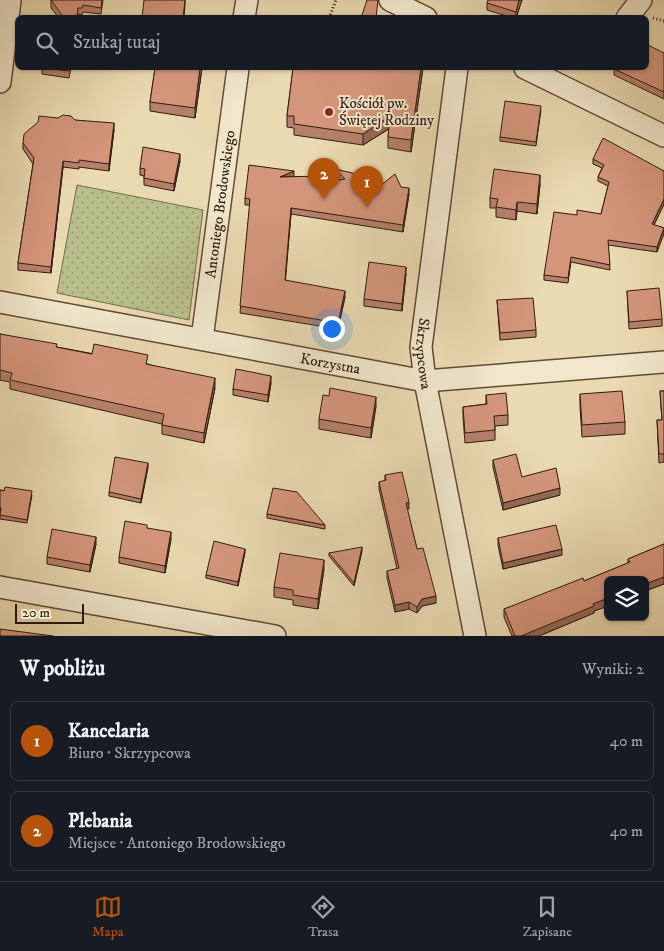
<!DOCTYPE html>
<html lang="pl">
<head>
<meta charset="utf-8">
<style>
	:root { --surface:#171b24; --page:#20242c; --text:#f1f3f6; --muted:#9ea1a6; --line:#363941; --accent:#b45309 }
	body { margin:0; font-family:"IM FELL DW Pica",serif; background:var(--page); color:var(--text) }
	.controls { position:absolute; right:15px; bottom:15px; display:grid; overflow:hidden; border-radius:8px; box-shadow:0 1px 4px #0004 }
	.controls button { width:45px; height:45px; display:grid; place-items:center; padding:0; border:0; border-bottom:1px solid var(--line); background:var(--surface); color:var(--text); font:25px sans-serif }
	.scale { position:absolute; left:15px; bottom:12px; width:69px; box-sizing:border-box; padding-left:5px; border:2px solid #311b0f; border-top:0; font-size:14px; line-height:18px; white-space:nowrap; color:#311b0f; -webkit-text-stroke:4px #f1e7cc; paint-order:stroke }
	.you { position:absolute; left:331px; top:328px; width:18px; height:18px; margin:-12px; border:4px solid #fff; border-radius:50%; background:#1a73e8; box-shadow:0 0 0 8px #1a73e833 }
	.badge { display:grid; place-items:center; width:32px; height:32px; border-radius:50%; background:var(--accent); color:#fff; font-size:16px; font-weight:700 }
	.pin { position:absolute; translate:-50% -41px; filter:drop-shadow(0 1px 2px #0008) }
	.pin::after { content:''; position:absolute; top:26px; width:18px; height:15px; background:inherit; clip-path:polygon(0 0,100% 0,50% 100%) }
	.list { margin:0; padding:0; list-style:none }
	h2 { display:flex; justify-content:space-between; align-items:center; height:65px; margin:0; padding:0 20px; font-size:21px }
	h2 small { font-size:16px; font-weight:400; color:var(--muted) }
	.list li { display:grid; grid-template-columns:32px 1fr auto; gap:15px; align-items:center; box-sizing:border-box; height:80px; margin:0 10px 10px; padding:0 10px; border:1px solid var(--line); border-radius:8px }
	.list b { display:block; font-size:19px; white-space:nowrap }
	.list p { margin:0; font-size:16px; white-space:nowrap; color:var(--muted) }
	.list em { font-size:16px; font-style:normal; color:var(--muted) }
	.icon { flex:none; width:28px; height:28px; fill:none; stroke:currentColor; stroke-width:2; stroke-linecap:round; stroke-linejoin:round }
	.map { position:relative; flex:none; width:664px; height:636px; overflow:hidden }
	.search { position:absolute; background:var(--surface); box-shadow:0 1px 4px #0004; left:15px; right:15px; top:15px; height:55px; display:flex; align-items:center; gap:12px; box-sizing:border-box; padding:0 18px; border-radius:8px; color:var(--muted); font-size:19px }
	.sheet { height:245px; background:var(--surface) }
	nav { display:flex; justify-content:space-around; align-items:center; box-sizing:border-box; height:70px; border-top:1px solid var(--line); background:var(--surface); font-size:14px; color:var(--muted) }
	nav a { display:grid; justify-items:center; gap:2px }
	nav .on { color:var(--accent) }
	.map>svg:first-child { display:block }
	.grass { fill:url(#grass-dots); stroke:#746d4c }
	.lines { fill:none; stroke-linecap:round; stroke-linejoin:round }
	.street-casing { stroke:#5f4b38; stroke-width:24 }
	.path { stroke:#311b0f; stroke-width:3; stroke-dasharray:1 2.5; stroke-linecap:butt }
	.street { stroke:#f1e7cc; stroke-width:21 }
	.wall { fill:#b6816a; stroke:#311b0f }
	.shaded-wall { fill:#946956; stroke:#311b0f }
	.building { fill:#d4967b; stroke:#311b0f }
	.poi-dot { fill:#8f2418; stroke:#f1e7cc; stroke-width:2 }
	.labels { text-anchor:middle; dominant-baseline:central; stroke-width:4; stroke-linejoin:round; paint-order:stroke }
	.poi-label { font-size:15px; fill:#311b0f; stroke:#f1e7cc; text-anchor:start }
	.street-label { font-size:15px; fill:#311b0f; stroke:#f1e7cc }
</style>
</head>
<body>
<div class="map">
<svg width="664" height="636" viewBox="0 0 664 636">
	<defs>
		<pattern id="grass-dots" width="8" height="8" patternUnits="userSpaceOnUse" patternTransform="scale(1.25)"><rect width="8" height="8" fill="#b8bf8a"/><path d="M2 2h.1M6 6h.1" fill="none" stroke="#969a6f" stroke-width="1.8" stroke-linecap="round"/></pattern>
	</defs>
	<rect width="100%" height="100%" fill="#eadab1"/>
	<filter id="stains"><feTurbulence type="fractalNoise" baseFrequency=".004" numOctaves="4"/><feColorMatrix values="0 0 0 0 .2 0 0 0 0 .09 0 0 0 0 .02 0 0 0 .5 -.17"/></filter>
	<radialGradient id="worn" r=".72"><stop offset=".6" stop-color="#630" stop-opacity="0"/><stop offset="1" stop-color="#630" stop-opacity=".3"/></radialGradient>
	<path class="grass" d="M 77,185 L 203,210 L 189,320 L 57,293 Z"/>
	<g class="lines">
		<defs>
			<g id="street">
				<path d="M 390,0 L 426,18"/>
				<path d="M 244,18 L 247,0"/>
				<path d="M 627,18 L 641,0"/>
				<path id="s1" d="M 457,68 L 421,347 L 425,381 L 475,636"/>
				<path d="M 525,68 L 664,136"/>
				<path d="M 0,82 L 10,0"/>
				<path id="s2" d="M 0,302 L 425,381 L 664,362"/>
				<path id="s3" d="M 202,339 L 238,68"/>
				<path d="M 0,587 L 275,636"/>
			</g>
		</defs>
		<use href="#street" class="street-casing"/>
		<g class="path">
			<path d="M 329,18 L 336,0"/>
			<path d="M 653,18 L 664,21"/>
		</g>
		<use href="#street" class="street"/>
	</g>
	<g class="wall">
		<path d="M 51,0 L 103,0 L 101,14 L 83,12 L 82,15 L 78,14 L 78,18 L 59,18 L 51,8 Z"/>
		<path d="M 522,0 L 516,18 L 513,18 L 487,10 L 487,3 Z"/>
		<path d="M 664,53 L 664,99 L 614,75 L 614,69 Z"/>
		<path d="M 42,68 L 71,68 L 69,78 L 42,74 Z"/>
		<path d="M 155,68 L 202,68 L 195,118 L 150,111 L 150,102 Z"/>
		<path d="M 293,68 L 423,68 L 411,152 L 388,148 L 388,137 L 389,129 L 363,145 L 294,135 L 294,128 L 287,127 L 287,116 Z"/>
		<path d="M 541,110 L 536,146 L 500,141 L 500,137 Z"/>
		<path d="M 75,120 L 114,130 L 109,171 L 79,167 L 79,169 L 63,167 L 51,273 L 18,270 L 18,263 L 33,164 L 23,149 L 23,143 Z"/>
		<path d="M 593,159 L 664,171 L 664,204 L 654,225 L 664,228 L 657,252 L 608,245 L 610,270 L 571,262 L 568,283 L 544,280 L 544,275 L 577,215 L 601,214 L 608,186 L 598,181 L 598,177 L 602,168 L 593,164 Z"/>
		<path d="M 180,161 L 174,191 L 144,185 L 144,176 L 140,175 L 140,168 Z"/>
		<path d="M 335,169 L 380,186 L 401,187 L 409,194 L 403,232 L 291,214 L 285,280 L 345,297 L 338,329 L 240,313 L 250,205 L 245,205 L 245,198 L 294,177 L 333,181 L 339,180 L 335,176 Z"/>
		<path d="M 540,184 L 537,214 L 517,211 L 516,220 L 496,217 L 496,208 L 490,208 L 490,198 Z"/>
		<path d="M 406,274 L 402,311 L 364,306 L 364,299 Z"/>
		<path d="M 627,291 L 662,319 L 662,326 L 629,329 Z"/>
		<path d="M 497,300 L 536,330 L 536,337 L 500,340 Z"/>
		<path d="M 0,334 L 57,347 L 148,364 L 215,388 L 204,443 L 162,434 L 162,424 L 10,389 L 10,382 L 0,380 Z"/>
		<path d="M 271,383 L 268,402 L 233,395 L 233,389 Z"/>
		<path d="M 660,391 L 664,391 L 664,462 L 659,463 L 657,420 L 662,420 Z"/>
		<path d="M 580,394 L 625,422 L 625,434 L 582,437 L 580,407 Z"/>
		<path d="M 486,395 L 508,415 L 508,425 L 495,426 L 495,440 L 465,443 L 463,417 L 463,407 L 486,404 Z"/>
		<path d="M 376,406 L 371,438 L 319,429 L 319,419 Z"/>
		<path d="M 493,460 L 522,477 L 560,495 L 503,510 L 493,467 Z"/>
		<path d="M 148,467 L 141,503 L 109,496 L 109,492 Z"/>
		<path d="M 385,475 L 409,509 L 407,509 L 417,549 L 436,603 L 422,606 L 417,613 L 409,609 L 395,612 L 387,578 L 387,571 L 397,569 L 379,489 L 379,482 L 385,481 Z"/>
		<path d="M 0,490 L 32,495 L 27,523 L 0,519 Z"/>
		<path d="M 267,514 L 325,525 L 325,529 L 267,518 Z"/>
		<path d="M 147,528 L 171,539 L 165,573 L 119,563 L 119,557 Z"/>
		<path d="M 498,538 L 562,555 L 503,569 L 498,545 Z"/>
		<path d="M 96,544 L 90,572 L 47,564 L 47,557 Z"/>
		<path d="M 664,544 L 664,584 L 645,591 L 645,580 L 608,580 L 608,606 L 594,611 L 594,613 L 539,636 L 512,636 L 504,617 L 504,609 L 584,581 L 628,563 L 628,559 Z"/>
		<path d="M 362,551 L 354,586 L 329,556 L 329,553 Z"/>
		<path d="M 245,552 L 238,586 L 206,578 L 206,575 Z"/>
		<path d="M 324,569 L 318,609 L 293,605 L 293,600 L 274,597 L 274,587 Z"/>
	</g>
	<g class="shaded-wall">
		<path d="M 185,0 L 185,5 L 184,18 L 183,18 Z"/>
		<path d="M 519,0 L 522,0 L 516,18 L 516,12 Z"/>
		<path d="M 200,68 L 202,68 L 195,118 L 195,108 Z"/>
		<path d="M 421,68 L 423,68 L 411,152 L 411,140 Z"/>
		<path d="M 390,116 L 390,128 L 363,145 L 363,134 Z"/>
		<path d="M 114,123 L 114,130 L 109,171 L 109,164 Z"/>
		<path d="M 180,154 L 180,161 L 174,191 L 174,184 Z"/>
		<path d="M 63,161 L 63,167 L 51,273 L 51,267 Z"/>
		<path d="M 294,171 L 294,177 L 280,177 Z"/>
		<path d="M 540,175 L 540,184 L 537,214 L 537,204 Z"/>
		<path d="M 409,188 L 409,194 L 403,232 L 403,225 Z"/>
		<path d="M 664,199 L 664,204 L 652,229 L 652,224 Z"/>
		<path d="M 517,202 L 517,211 L 516,220 L 516,210 Z"/>
		<path d="M 291,208 L 291,214 L 285,286 L 285,280 Z"/>
		<path d="M 664,229 L 664,234 L 657,252 L 657,247 Z"/>
		<path d="M 406,267 L 406,274 L 402,311 L 402,304 Z"/>
		<path d="M 345,291 L 345,297 L 338,329 L 338,323 Z"/>
		<path d="M 271,376 L 271,383 L 268,402 L 268,395 Z"/>
		<path d="M 215,378 L 215,388 L 204,443 L 204,433 Z"/>
		<path d="M 376,397 L 376,406 L 371,438 L 371,428 Z"/>
		<path d="M 148,463 L 148,467 L 141,503 L 141,499 Z"/>
		<path d="M 560,488 L 560,495 L 503,510 L 503,503 Z"/>
		<path d="M 409,502 L 409,509 L 406,510 L 406,503 Z"/>
		<path d="M 171,532 L 171,539 L 165,573 L 165,566 Z"/>
		<path d="M 96,537 L 96,544 L 90,572 L 90,565 Z"/>
		<path d="M 362,547 L 362,551 L 354,586 L 354,583 Z"/>
		<path d="M 245,549 L 245,552 L 238,586 L 238,582 Z"/>
		<path d="M 562,549 L 562,555 L 503,569 L 503,563 Z"/>
		<path d="M 324,560 L 324,569 L 318,609 L 318,599 Z"/>
		<path d="M 664,577 L 664,584 L 645,591 L 645,584 Z"/>
		<path d="M 436,596 L 436,603 L 422,606 L 417,613 L 417,607 L 422,599 Z"/>
		<path d="M 608,598 L 608,606 L 594,611 L 594,613 L 539,636 L 521,636 L 593,604 Z"/>
		<path d="M 409,602 L 409,609 L 395,612 L 395,605 Z"/>
	</g>
	<g class="building">
		<path d="M 51,0 L 102,0 L 101,8 L 83,5 L 82,8 L 78,8 L 77,18 L 64,18 Z"/>
		<path d="M 144,0 L 185,0 L 183,18 L 142,18 Z"/>
		<path d="M 367,0 L 378,0 L 376,18 L 361,18 Z"/>
		<path d="M 488,0 L 519,0 L 516,12 L 487,3 Z"/>
		<path d="M 646,44 L 664,53 L 664,92 L 614,69 L 615,68 L 646,68 Z"/>
		<path d="M 43,68 L 70,68 L 69,71 Z"/>
		<path d="M 155,68 L 200,68 L 195,108 L 150,102 Z"/>
		<path d="M 293,68 L 421,68 L 411,140 L 388,137 L 390,116 L 363,134 L 294,124 L 294,116 L 287,116 Z"/>
		<path d="M 505,101 L 541,106 L 536,142 L 500,137 Z"/>
		<path d="M 63,115 L 71,116 L 75,120 L 114,123 L 109,164 L 79,160 L 79,163 L 63,161 L 51,267 L 18,263 L 34,158 L 23,143 L 24,134 L 38,122 L 39,116 L 58,118 Z"/>
		<path d="M 603,138 L 664,171 L 664,199 L 652,224 L 664,228 L 657,247 L 608,240 L 610,265 L 571,257 L 568,278 L 544,275 L 554,212 L 577,215 L 577,210 L 601,214 L 609,182 L 598,177 L 604,165 L 593,159 Z"/>
		<path d="M 143,147 L 180,154 L 174,184 L 144,178 L 145,169 L 140,168 Z"/>
		<path d="M 249,165 L 294,171 L 280,177 L 320,176 L 333,181 L 345,179 L 335,169 L 365,176 L 380,186 L 395,174 L 401,187 L 409,188 L 403,225 L 291,208 L 285,280 L 345,291 L 338,323 L 240,306 L 250,199 L 245,198 Z"/>
		<path d="M 494,169 L 540,175 L 537,204 L 517,202 L 516,210 L 496,207 L 498,199 L 490,198 Z"/>
		<path d="M 369,262 L 406,267 L 402,304 L 364,299 Z"/>
		<path d="M 659,288 L 662,319 L 629,322 L 627,291 Z"/>
		<path d="M 533,298 L 536,330 L 500,333 L 497,300 Z"/>
		<path d="M 0,334 L 57,344 L 56,347 L 92,354 L 94,344 L 148,355 L 146,364 L 215,378 L 204,433 L 162,425 L 164,414 L 10,380 L 12,373 L 0,370 Z"/>
		<path d="M 236,369 L 271,376 L 268,395 L 233,389 Z"/>
		<path d="M 330,388 L 376,397 L 371,428 L 319,419 L 323,395 L 329,396 Z"/>
		<path d="M 622,391 L 625,422 L 582,425 L 580,394 Z"/>
		<path d="M 660,391 L 664,391 L 664,454 L 659,454 L 657,420 L 662,420 Z"/>
		<path d="M 506,393 L 508,415 L 494,416 L 495,430 L 465,433 L 463,407 L 487,404 L 486,395 Z"/>
		<path d="M 516,454 L 522,477 L 556,468 L 560,488 L 503,503 L 493,460 Z"/>
		<path d="M 115,457 L 148,463 L 141,499 L 109,492 Z"/>
		<path d="M 402,472 L 409,502 L 406,503 L 417,549 L 423,548 L 436,596 L 422,599 L 417,607 L 409,602 L 395,605 L 387,571 L 399,568 L 379,482 L 386,480 L 385,475 Z"/>
		<path d="M 5,487 L 32,491 L 27,520 L 0,515 L 1,508 L 0,507 L 0,490 L 4,491 Z"/>
		<path d="M 273,488 L 297,492 L 325,525 L 267,514 Z"/>
		<path d="M 125,521 L 147,525 L 147,528 L 171,532 L 165,566 L 119,557 Z"/>
		<path d="M 556,525 L 562,549 L 503,563 L 498,538 Z"/>
		<path d="M 52,529 L 96,537 L 90,565 L 47,557 Z"/>
		<path d="M 214,541 L 245,549 L 238,582 L 206,575 Z"/>
		<path d="M 664,544 L 664,577 L 645,584 L 645,580 L 608,580 L 608,598 L 593,604 L 594,606 L 521,636 L 515,636 L 504,609 L 583,578 L 584,581 L 630,562 L 628,559 Z"/>
		<path d="M 362,547 L 354,583 L 329,553 Z"/>
		<path d="M 280,553 L 324,560 L 318,599 L 293,595 L 293,590 L 274,587 Z"/>
		<path d="M 0,629 L 53,636 L 0,636 Z"/>
	</g>
	<circle class="poi-dot" cx="329" cy="112" r="5"/>
	<g class="labels">
		<g class="poi-label">
			<text x="339" y="103">Kościół pw.<tspan x="339" dy="17">Świętej Rodziny</tspan></text>
		</g>
		<g class="street-label">
			<text stroke="none"><textPath href="#s3" startOffset="136">Antoniego Brodowskiego</textPath></text>
			<text stroke="none"><textPath href="#s1" startOffset="288">Skrzypcowa</textPath></text>
			<text stroke="none"><textPath href="#s2" startOffset="336">Korzystna</textPath></text>
		</g>
	</g>
	<rect width="100%" height="100%" filter="url(#stains)"/>
	<rect width="100%" height="100%" fill="url(#worn)"/>
</svg>
<div class="controls">
<button><svg class="icon" aria-label="layers" viewBox="0 0 24 24"><path d="M12 4l9 5-9 5-9-5zM3 14l9 5 9-5"/></svg></button>
</div>
<div class="scale">20 m</div>
<div class="you"></div>
<div class="pin badge" style="left:367px;top:207px">1</div>
<div class="pin badge" style="left:324px;top:199px">2</div>
<div class="search"><svg class="icon" aria-label="search" viewBox="0 0 24 24"><circle cx="10" cy="10" r="6"/><path d="M15 15l6 6"/></svg>Szukaj tutaj</div>
</div>
<section class="sheet">
<h2>W pobliżu<small>Wyniki: 2</small></h2>
<ul class="list">
<li><span class="badge">1</span><div><b>Kancelaria</b><p>Biuro · Skrzypcowa</p></div><em>40 m</em></li>
<li><span class="badge">2</span><div><b>Plebania</b><p>Miejsce · Antoniego Brodowskiego</p></div><em>40 m</em></li>
</ul>
</section>
<nav>
<a class="on"><svg class="icon" aria-label="map" viewBox="0 0 24 24"><path d="M3 6l6-2 6 2 6-2v14l-6 2-6-2-6 2zM9 4v14M15 6v14"/></svg>Mapa</a>
<a><svg class="icon" aria-label="directions" viewBox="0 0 24 24"><path d="M12 3l9 9-9 9-9-9zM9 14v-3h6M13 9l2 2-2 2"/></svg>Trasa</a>
<a><svg class="icon" aria-label="saved" viewBox="0 0 24 24"><path d="M7 4h10v16l-5-4-5 4z"/></svg>Zapisane</a>
</nav>
</body>
</html>
